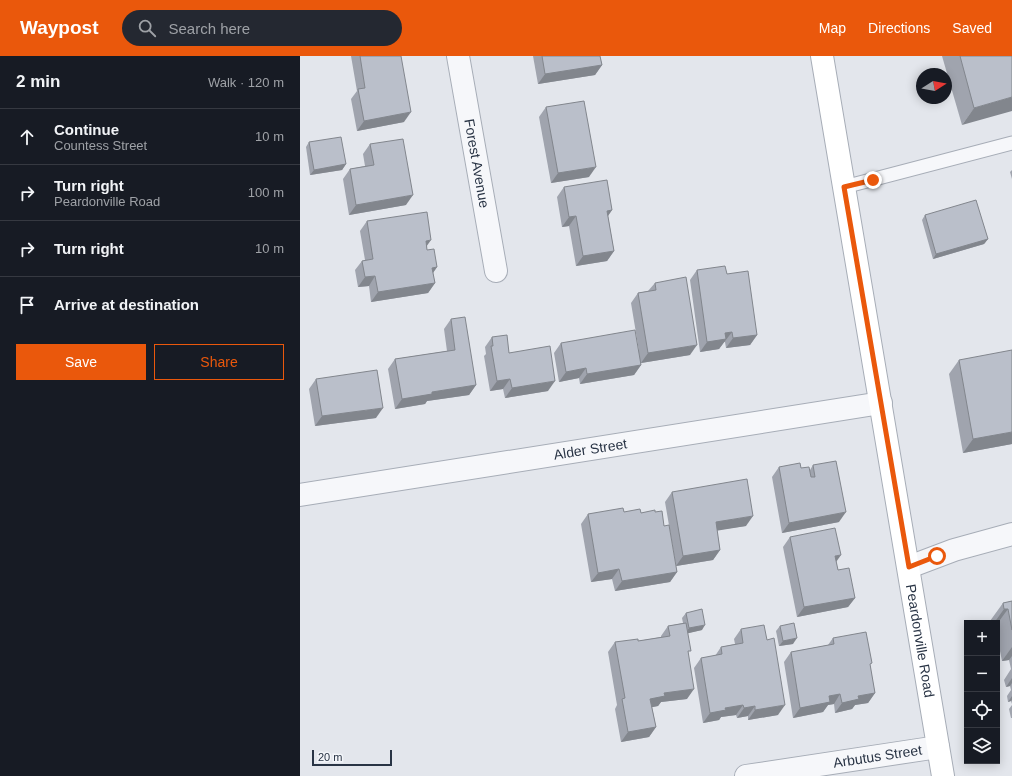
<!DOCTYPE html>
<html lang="en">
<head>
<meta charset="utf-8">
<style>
	:root { --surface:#171b24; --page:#242831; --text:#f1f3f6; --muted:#9ea1a6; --line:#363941; --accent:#ea580c }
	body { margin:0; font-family:Arial,sans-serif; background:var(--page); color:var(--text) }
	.controls { position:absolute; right:12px; bottom:12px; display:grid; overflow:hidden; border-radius:0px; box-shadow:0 2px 10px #0003 }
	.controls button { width:36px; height:36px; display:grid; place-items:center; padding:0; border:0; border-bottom:1px solid var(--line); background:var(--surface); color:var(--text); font:20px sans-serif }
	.compass { position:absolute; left:616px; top:12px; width:36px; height:36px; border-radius:50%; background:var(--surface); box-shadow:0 2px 10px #0003; rotate:79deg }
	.scale { position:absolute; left:12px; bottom:10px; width:80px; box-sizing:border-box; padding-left:4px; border:2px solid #293445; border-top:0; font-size:11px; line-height:14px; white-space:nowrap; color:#293445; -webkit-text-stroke:3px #f3f5f9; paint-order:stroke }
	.stop { position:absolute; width:12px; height:12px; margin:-9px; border:3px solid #ea580c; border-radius:50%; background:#fff }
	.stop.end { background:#ea580c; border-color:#fff; box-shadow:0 1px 4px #0008 }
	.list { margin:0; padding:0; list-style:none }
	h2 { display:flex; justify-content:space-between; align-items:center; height:52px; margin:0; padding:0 16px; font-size:17px }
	h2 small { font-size:13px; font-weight:400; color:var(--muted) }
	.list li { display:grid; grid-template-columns:26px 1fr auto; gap:12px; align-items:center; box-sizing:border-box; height:56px; padding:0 16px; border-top:1px solid var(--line) }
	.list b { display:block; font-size:15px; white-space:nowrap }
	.list p { margin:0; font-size:13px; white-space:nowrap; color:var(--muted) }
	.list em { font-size:13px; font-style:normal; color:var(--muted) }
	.actions { display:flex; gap:8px; padding:12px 16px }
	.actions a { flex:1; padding:9px 0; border:1px solid var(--accent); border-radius:0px; text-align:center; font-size:14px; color:var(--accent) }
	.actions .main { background:var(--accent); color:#fff }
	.icon { flex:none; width:22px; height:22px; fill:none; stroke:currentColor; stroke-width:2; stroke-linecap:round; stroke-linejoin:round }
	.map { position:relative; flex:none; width:712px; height:720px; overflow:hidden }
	header { display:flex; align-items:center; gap:24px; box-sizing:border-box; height:56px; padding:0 20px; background:var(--accent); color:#fff }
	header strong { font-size:19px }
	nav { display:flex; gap:22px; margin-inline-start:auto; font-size:14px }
	.search { width:280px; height:36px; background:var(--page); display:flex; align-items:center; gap:10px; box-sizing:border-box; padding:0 14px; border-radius:22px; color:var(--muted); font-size:15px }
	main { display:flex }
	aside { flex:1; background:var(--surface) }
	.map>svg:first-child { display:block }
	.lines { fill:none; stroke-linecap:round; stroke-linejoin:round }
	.lane-casing { stroke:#a7adb7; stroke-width:15 }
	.street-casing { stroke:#a7adb7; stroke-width:24 }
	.secondary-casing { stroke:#a7adb7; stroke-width:24 }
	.lane { stroke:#f6f7fa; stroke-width:13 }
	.street { stroke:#f6f7fa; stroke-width:22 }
	.secondary { stroke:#fff; stroke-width:22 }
	.wall { fill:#a0a4ae }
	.shaded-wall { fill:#82868d }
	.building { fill:#babfca; stroke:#82868d }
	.route { stroke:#ea580c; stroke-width:5 }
	.labels { text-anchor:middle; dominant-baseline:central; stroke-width:3; stroke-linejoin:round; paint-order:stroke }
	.street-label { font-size:14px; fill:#293445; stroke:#f3f5f9 }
</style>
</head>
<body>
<header>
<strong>Waypost</strong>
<div class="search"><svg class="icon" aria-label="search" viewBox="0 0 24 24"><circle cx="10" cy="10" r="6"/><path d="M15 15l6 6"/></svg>Search here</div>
<nav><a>Map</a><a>Directions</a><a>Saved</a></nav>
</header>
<main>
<aside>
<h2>2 min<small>Walk · 120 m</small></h2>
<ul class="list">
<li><svg class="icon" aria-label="ahead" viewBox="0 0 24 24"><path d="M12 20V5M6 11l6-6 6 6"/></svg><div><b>Continue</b><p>Countess Street</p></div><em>10 m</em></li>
<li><svg class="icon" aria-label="right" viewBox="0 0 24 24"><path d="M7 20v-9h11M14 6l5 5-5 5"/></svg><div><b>Turn right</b><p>Peardonville Road</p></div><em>100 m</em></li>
<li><svg class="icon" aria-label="right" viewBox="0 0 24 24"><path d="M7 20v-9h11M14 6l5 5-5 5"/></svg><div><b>Turn right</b></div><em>10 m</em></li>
<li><svg class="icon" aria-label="arrive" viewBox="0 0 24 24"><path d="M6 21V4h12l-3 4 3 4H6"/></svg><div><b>Arrive at destination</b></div></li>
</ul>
<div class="actions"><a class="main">Save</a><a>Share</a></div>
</aside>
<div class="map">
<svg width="712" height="720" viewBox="0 0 712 720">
	<rect width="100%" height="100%" fill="#e3e6ec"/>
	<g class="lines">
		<defs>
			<path id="lane" d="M 544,131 L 712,87"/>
			<g id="street">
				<path id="s1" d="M 158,0 L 196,215"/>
				<path id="s2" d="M 0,439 L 581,347"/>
				<path d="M 609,511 L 654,494 L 712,478"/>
				<path id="s3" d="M 446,720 L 638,691"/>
			</g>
			<g id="secondary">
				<path id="s4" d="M 522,0 L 643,720"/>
			</g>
		</defs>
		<use href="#lane" class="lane-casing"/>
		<use href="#street" class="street-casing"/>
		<use href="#secondary" class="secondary-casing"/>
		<use href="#lane" class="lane"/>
		<use href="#street" class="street"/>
		<use href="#secondary" class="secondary"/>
	</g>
	<g class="wall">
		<path d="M 51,0 L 101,0 L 104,66 L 57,75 L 51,43 L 57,35 Z"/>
		<path d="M 233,0 L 300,0 L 302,9 L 295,19 L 238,28 Z"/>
		<path d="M 642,0 L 712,0 L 662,69 Z"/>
		<path d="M 246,51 L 289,121 L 251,127 L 239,61 Z"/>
		<path d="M 9,86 L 46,108 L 42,114 L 10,119 L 6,91 Z"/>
		<path d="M 70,88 L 106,149 L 49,159 L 43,123 L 50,113 L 65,110 L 63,98 Z"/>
		<path d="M 712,114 L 712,123 L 710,116 Z"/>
		<path d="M 264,131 L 312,154 L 308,160 L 314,195 L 307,205 L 276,210 L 269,170 L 262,171 L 257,141 Z"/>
		<path d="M 625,159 L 688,183 L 684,188 L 633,203 L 622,164 Z"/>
		<path d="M 67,165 L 127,191 L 127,194 L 137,211 L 133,217 L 135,227 L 128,237 L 71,246 L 69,230 L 58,231 L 55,214 L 62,205 L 65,204 L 60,175 Z"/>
		<path d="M 397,214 L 427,218 L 457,279 L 450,289 L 426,292 L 425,286 L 424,286 L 419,293 L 400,296 L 390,224 Z"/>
		<path d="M 355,227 L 390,299 L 341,307 L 341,309 L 334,319 L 280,328 L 279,322 L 259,326 L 254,297 L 261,287 L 339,295 L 331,247 L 338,237 L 348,235 Z"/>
		<path d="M 151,263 L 176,329 L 169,339 L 127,345 L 125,348 L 95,353 L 88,313 L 95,303 L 147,295 L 144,273 Z"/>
		<path d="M 192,281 L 209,297 L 248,335 L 205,342 L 203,333 L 190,335 L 184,300 L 186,298 L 185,291 Z"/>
		<path d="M 659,304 L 712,388 L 663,397 L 649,318 Z"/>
		<path d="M 16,323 L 76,362 L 15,370 L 9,333 Z"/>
		<path d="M 513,409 L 539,466 L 482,477 L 472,421 L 479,411 L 501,412 L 510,414 Z"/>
		<path d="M 372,436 L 446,470 L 417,474 L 420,494 L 413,504 L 376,510 L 365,446 Z"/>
		<path d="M 324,456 L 341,457 L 355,456 L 364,470 L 377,516 L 370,526 L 315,535 L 312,523 L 291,526 L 281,468 L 288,458 Z"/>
		<path d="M 490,481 L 536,506 L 538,514 L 555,542 L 548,551 L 497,561 L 483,491 Z"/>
		<path d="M 712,545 L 712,648 L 711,645 L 708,646 L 707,640 L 711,634 L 710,630 L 706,631 L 704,624 L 711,613 L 709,604 L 702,605 L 697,580 L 697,567 L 691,567 L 690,565 L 703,547 Z"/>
		<path d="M 386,557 L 402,574 L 388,577 L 388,599 L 387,643 L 361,646 L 358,650 L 352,651 L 356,671 L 349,681 L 321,686 L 315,653 L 317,649 L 308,596 L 315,586 L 338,585 L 361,581 L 361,580 L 368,570 L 383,567 L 382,562 Z"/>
		<path d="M 480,570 L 493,588 L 479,590 L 476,575 Z"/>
		<path d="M 441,573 L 478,659 L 448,664 L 448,660 L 437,662 L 436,659 L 421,661 L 419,664 L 403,667 L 394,612 L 401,602 L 415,600 L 421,591 L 435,588 L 434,583 Z"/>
		<path d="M 533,582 L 570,610 L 575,637 L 568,647 L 555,649 L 552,653 L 535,657 L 534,648 L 528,649 L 523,656 L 493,662 L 484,606 L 491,596 L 528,589 Z"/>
		<path d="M 712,649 L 712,662 L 711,662 L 709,653 Z"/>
	</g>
	<g class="shaded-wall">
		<path d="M 302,9 L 295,19 L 238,28 L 245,18 Z"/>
		<path d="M 712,41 L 712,55 L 662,69 L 674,52 Z"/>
		<path d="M 111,56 L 104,66 L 57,75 L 64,65 Z"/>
		<path d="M 46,108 L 42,114 L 10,119 L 14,114 Z"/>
		<path d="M 296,111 L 289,121 L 251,127 L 258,117 Z"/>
		<path d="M 113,139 L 106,149 L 49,159 L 56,149 Z"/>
		<path d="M 312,154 L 305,164 L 307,155 Z"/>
		<path d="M 276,160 L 269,170 L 262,171 L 269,161 Z"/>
		<path d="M 688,183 L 684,188 L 633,203 L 636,198 Z"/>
		<path d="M 131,184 L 124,194 L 126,185 Z"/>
		<path d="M 314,195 L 307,205 L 276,210 L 283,200 Z"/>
		<path d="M 137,211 L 130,221 L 132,212 Z"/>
		<path d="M 75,220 L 69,230 L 58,231 L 65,221 Z"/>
		<path d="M 135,227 L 128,237 L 71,246 L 78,236 Z"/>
		<path d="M 432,276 L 419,293 L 400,296 L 407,286 L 425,277 Z"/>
		<path d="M 457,279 L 450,289 L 426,292 L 433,282 Z"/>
		<path d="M 397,289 L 390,299 L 341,307 L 348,297 Z"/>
		<path d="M 341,309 L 334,319 L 280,328 L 287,318 Z"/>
		<path d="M 286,312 L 279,322 L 259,326 L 266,316 Z"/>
		<path d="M 210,323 L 203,333 L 190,335 L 197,325 Z"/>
		<path d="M 255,325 L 248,335 L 205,342 L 212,332 Z"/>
		<path d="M 176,329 L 169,339 L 127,345 L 125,348 L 95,353 L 102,343 L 132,336 Z"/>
		<path d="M 83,352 L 76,362 L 15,370 L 22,360 Z"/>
		<path d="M 712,376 L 712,388 L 663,397 L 673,383 Z"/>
		<path d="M 546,456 L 539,466 L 482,477 L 489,467 Z"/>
		<path d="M 453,460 L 446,470 L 409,476 L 416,466 Z"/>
		<path d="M 420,494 L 413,504 L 376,510 L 383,500 Z"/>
		<path d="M 541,499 L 534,509 L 535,500 Z"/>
		<path d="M 319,513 L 312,523 L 291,526 L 298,517 Z"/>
		<path d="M 377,516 L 370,526 L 315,535 L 322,525 Z"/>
		<path d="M 555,542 L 548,551 L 497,561 L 504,551 Z"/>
		<path d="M 704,553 L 708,553 L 697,568 L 697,567 L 694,567 Z"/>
		<path d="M 405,569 L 402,574 L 385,578 L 389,572 Z"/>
		<path d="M 497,582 L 493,588 L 479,590 L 483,585 Z"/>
		<path d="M 712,591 L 712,600 L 709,604 L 702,605 Z"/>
		<path d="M 712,622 L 712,627 L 710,630 L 706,631 Z"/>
		<path d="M 394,633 L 387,643 L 361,646 L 358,650 L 343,653 L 350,643 L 364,637 Z"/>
		<path d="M 575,637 L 568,647 L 555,649 L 552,653 L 535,657 L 542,647 L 558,640 Z"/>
		<path d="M 540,638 L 534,648 L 528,649 L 523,656 L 493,662 L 500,652 L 529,640 Z"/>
		<path d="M 712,640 L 712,644 L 711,645 L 708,646 Z"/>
		<path d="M 443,649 L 436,659 L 421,661 L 419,664 L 403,667 L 410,657 L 425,652 Z"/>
		<path d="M 485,649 L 478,659 L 448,664 L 455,654 Z"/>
		<path d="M 455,650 L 448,660 L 437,662 L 444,652 Z"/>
		<path d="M 356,671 L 349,681 L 321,686 L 328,676 Z"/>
	</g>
	<g class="building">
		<path d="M 60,0 L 101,0 L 111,56 L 64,65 L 58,33 L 65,32 Z"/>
		<path d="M 242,0 L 300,0 L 302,9 L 245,18 Z"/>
		<path d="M 660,0 L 712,0 L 712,41 L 674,52 Z"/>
		<path d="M 284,45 L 296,111 L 258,117 L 246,51 Z"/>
		<path d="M 41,81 L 46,108 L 14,114 L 9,86 Z"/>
		<path d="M 103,83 L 113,139 L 56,149 L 50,113 L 74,109 L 70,88 Z"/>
		<path d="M 307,124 L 312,154 L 307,155 L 314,195 L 283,200 L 276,160 L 269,161 L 264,131 Z"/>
		<path d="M 676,144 L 688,183 L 636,198 L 625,159 Z"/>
		<path d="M 127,156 L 131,184 L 126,185 L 127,194 L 134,193 L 137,211 L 132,212 L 135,227 L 78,236 L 75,220 L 65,221 L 62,205 L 73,203 L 67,165 Z"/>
		<path d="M 425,210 L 427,218 L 448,215 L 457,279 L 433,282 L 432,276 L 425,277 L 426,283 L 407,286 L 397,214 Z"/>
		<path d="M 386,221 L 397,289 L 348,297 L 338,237 L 356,234 L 355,227 Z"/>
		<path d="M 165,261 L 176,329 L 132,336 L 132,338 L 102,343 L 95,303 L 155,294 L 151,263 Z"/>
		<path d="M 335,274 L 341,309 L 287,318 L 286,312 L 266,316 L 261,287 Z"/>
		<path d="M 207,279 L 209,297 L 250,290 L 255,325 L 212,332 L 210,323 L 197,325 L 191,290 L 193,290 L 192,281 Z"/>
		<path d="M 712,294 L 712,376 L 673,383 L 659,304 Z"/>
		<path d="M 77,314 L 83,352 L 22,360 L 16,323 Z"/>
		<path d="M 536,405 L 546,456 L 489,467 L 479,411 L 500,407 L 501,412 L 509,411 L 511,421 L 515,421 L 513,409 Z"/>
		<path d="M 447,423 L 453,460 L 416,466 L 420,494 L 383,500 L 372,436 Z"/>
		<path d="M 323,452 L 324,456 L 340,453 L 341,457 L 355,454 L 355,456 L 362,455 L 364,470 L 369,469 L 377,516 L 322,525 L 319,513 L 298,517 L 288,458 Z"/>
		<path d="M 535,472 L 541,499 L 535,500 L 538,514 L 549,512 L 555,542 L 504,551 L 490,481 Z"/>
		<path d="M 712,545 L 712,574 L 708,553 L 704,553 L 703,547 Z"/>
		<path d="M 402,553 L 405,569 L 389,572 L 386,557 Z"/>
		<path d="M 386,567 L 391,595 L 388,595 L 394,633 L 364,637 L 365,640 L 350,643 L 356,671 L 328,676 L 322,643 L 325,642 L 315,586 L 338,583 L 338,585 L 370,580 L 368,570 Z"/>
		<path d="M 494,567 L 497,582 L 483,585 L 480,570 Z"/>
		<path d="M 464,569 L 467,584 L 474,582 L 485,649 L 455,654 L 455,650 L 444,652 L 443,649 L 425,652 L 426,654 L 410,657 L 401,602 L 422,598 L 421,591 L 443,587 L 441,573 Z"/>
		<path d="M 566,576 L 572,607 L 570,608 L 575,637 L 558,640 L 559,643 L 542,647 L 540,638 L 529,640 L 530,646 L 500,652 L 491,596 L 534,588 L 533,582 Z"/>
	</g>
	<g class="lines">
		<path class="route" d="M 573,124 L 544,131 L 609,511 L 637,500"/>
	</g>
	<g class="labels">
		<g class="street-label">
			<text stroke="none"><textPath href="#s1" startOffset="109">Forest Avenue</textPath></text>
			<text stroke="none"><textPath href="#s2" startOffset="294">Alder Street</textPath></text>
			<text stroke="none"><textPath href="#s4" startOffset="593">Peardonville Road</textPath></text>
			<text stroke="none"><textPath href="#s3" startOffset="133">Arbutus Street</textPath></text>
		</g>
	</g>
</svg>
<div class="controls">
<button>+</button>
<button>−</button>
<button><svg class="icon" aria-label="locate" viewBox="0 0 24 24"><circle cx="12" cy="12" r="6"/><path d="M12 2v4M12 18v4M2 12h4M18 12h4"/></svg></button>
<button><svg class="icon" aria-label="layers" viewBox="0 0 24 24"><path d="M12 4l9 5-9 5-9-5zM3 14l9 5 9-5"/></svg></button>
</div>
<svg class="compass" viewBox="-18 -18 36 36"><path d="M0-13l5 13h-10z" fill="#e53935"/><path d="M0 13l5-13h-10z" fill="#9ea1a6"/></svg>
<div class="scale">20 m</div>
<div class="stop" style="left:637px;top:500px"></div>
<div class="stop end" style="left:573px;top:124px"></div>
</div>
</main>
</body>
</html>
